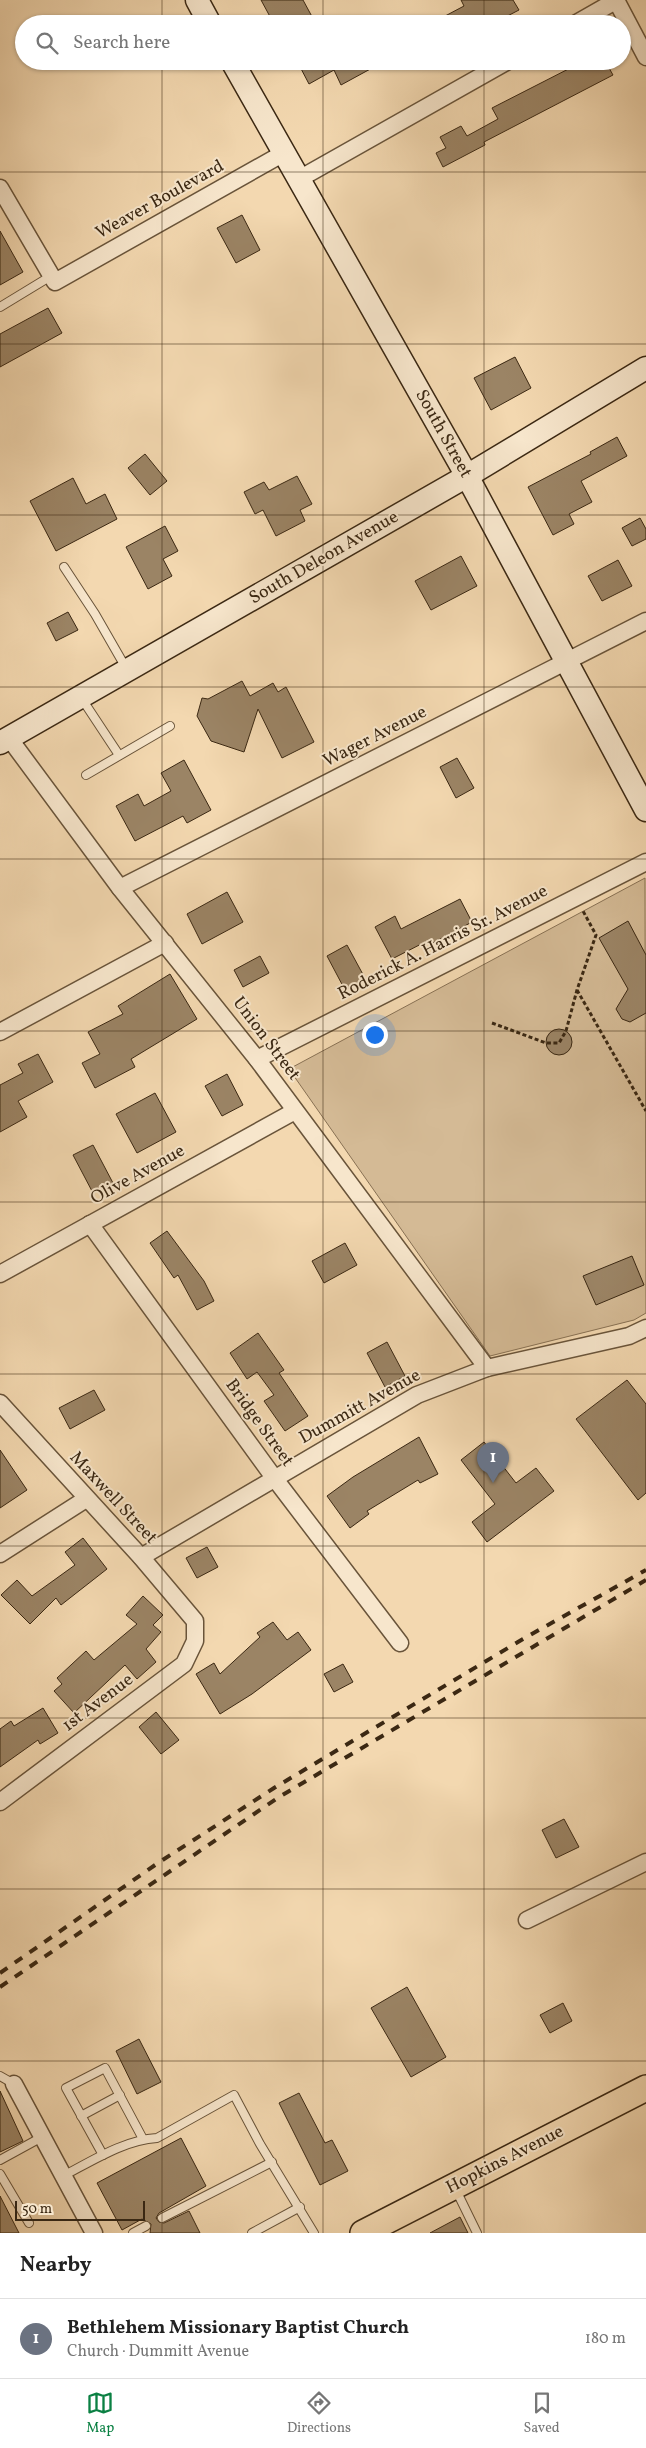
<!DOCTYPE html>
<html lang="en">
<head>
<meta charset="utf-8">
<style>
	:root { --surface:#fff; --page:#f6f6f6; --text:#222; --muted:#767676; --line:#e0e0e0; --accent:#0b8043 }
	body { margin:0; font-family:Vollkorn,serif; background:var(--page); color:var(--text) }
	.scale { position:absolute; left:15px; bottom:12px; width:130px; box-sizing:border-box; padding-left:5px; border:2px solid #3b2813; border-top:0; font-size:14px; line-height:18px; white-space:nowrap; color:#3b2813; -webkit-text-stroke:4px #f7e6cc; paint-order:stroke }
	.you { position:absolute; left:374px; top:1034px; width:18px; height:18px; margin:-12px; border:4px solid #fff; border-radius:50%; background:#1a73e8; box-shadow:0 0 0 8px #1a73e833 }
	.badge { display:grid; place-items:center; width:32px; height:32px; border-radius:50%; background:var(--accent); color:#fff; font-size:16px; font-weight:700 }
	.pin { position:absolute; translate:-50% -41px; filter:drop-shadow(0 1px 2px #0008) }
	.pin::after { content:''; position:absolute; top:26px; width:18px; height:15px; background:inherit; clip-path:polygon(0 0,100% 0,50% 100%) }
	.list { margin:0; padding:0; list-style:none }
	h2 { display:flex; justify-content:space-between; align-items:center; height:65px; margin:0; padding:0 20px; font-size:21px }
	h2 small { font-size:16px; font-weight:400; color:var(--muted) }
	.list li { display:grid; grid-template-columns:32px 1fr auto; gap:15px; align-items:center; box-sizing:border-box; height:80px; padding:0 20px; border-top:1px solid var(--line) }
	.list b { display:block; font-size:19px; white-space:nowrap }
	.list p { margin:0; font-size:16px; white-space:nowrap; color:var(--muted) }
	.list em { font-size:16px; font-style:normal; color:var(--muted) }
	.icon { flex:none; width:28px; height:28px; fill:none; stroke:currentColor; stroke-width:2; stroke-linecap:round; stroke-linejoin:round }
	.map { position:relative; flex:none; width:646px; height:2233px; overflow:hidden }
	.search { position:absolute; background:var(--surface); box-shadow:0 1px 4px #0004; left:15px; right:15px; top:15px; height:55px; display:flex; align-items:center; gap:12px; box-sizing:border-box; padding:0 18px; border-radius:28px; color:var(--muted); font-size:19px }
	.sheet { height:145px; background:var(--surface) }
	nav { display:flex; justify-content:space-around; align-items:center; box-sizing:border-box; height:70px; border-top:1px solid var(--line); background:var(--surface); font-size:14px; color:var(--muted) }
	nav a { display:grid; justify-items:center; gap:2px }
	nav .on { color:var(--accent) }
	.map>svg:first-child { display:block }
	.green { fill:#d4ba95; stroke:#887154 }
	.building { fill:#9b8465; stroke:#3b2813 }
	.lines { fill:none; stroke-linecap:round; stroke-linejoin:round }
	.lane-casing { stroke:#69543a; stroke-width:10 }
	.street-casing { stroke:#69543a; stroke-width:19 }
	.secondary-casing { stroke:#3b2813; stroke-width:25 }
	.primary-casing { stroke:#3b2813; stroke-width:28 }
	.path { stroke:#3b2813; stroke-width:3; stroke-dasharray:4 2.5; stroke-linecap:butt }
	.lane { stroke:#f7e6cc; stroke-width:8 }
	.street { stroke:#f7e6cc; stroke-width:16 }
	.secondary { stroke:#f7e6cc; stroke-width:22 }
	.primary { stroke:#f3d8b0; stroke-width:25 }
	.rail { stroke:#3b2813; stroke-width:4; stroke-dasharray:9 9; stroke-linecap:butt }
	.grid { fill:none; stroke:#3b2813; stroke-width:1; stroke-opacity:0.55 }
	.labels { text-anchor:middle; dominant-baseline:central; stroke-width:4; stroke-linejoin:round; paint-order:stroke }
	.street-label { font-size:18px; fill:#3b2813; stroke:#f7e6cc }
</style>
</head>
<body>
<div class="map">
<svg width="646" height="2233" viewBox="0 0 646 2233">
	<rect width="100%" height="100%" fill="#f3d8b0"/>
	<filter id="stains"><feTurbulence type="fractalNoise" baseFrequency=".004" numOctaves="4"/><feColorMatrix values="0 0 0 0 .2 0 0 0 0 .09 0 0 0 0 .02 0 0 0 .5 -.17"/></filter>
	<radialGradient id="worn" r=".72"><stop offset=".6" stop-color="#630" stop-opacity="0"/><stop offset="1" stop-color="#630" stop-opacity=".3"/></radialGradient>
	<path class="green" d="M 645,878 L 646,1313 L 634,1320 L 490,1356 L 289,1069 Z"/>
	<g class="building">
		<path d="M 261,0 L 303,0 L 316,24 L 274,24 Z"/>
		<path d="M 461,0 L 513,0 L 519,10 L 492,24 L 430,24 L 464,6 Z"/>
		<path d="M 297,61 L 385,61 L 341,85 L 334,70 L 309,84 Z"/>
		<path d="M 584,61 L 605,61 L 613,75 L 484,142 L 485,145 L 443,167 L 436,153 L 446,148 L 440,137 L 461,126 L 467,136 L 498,119 L 492,108 Z"/>
		<path d="M 242,215 L 260,250 L 236,263 L 217,228 Z"/>
		<path d="M 0,231 L 23,272 L 0,285 Z"/>
		<path d="M 48,308 L 62,333 L 0,367 L 0,334 Z"/>
		<path d="M 515,357 L 531,388 L 491,410 L 474,378 Z"/>
		<path d="M 617,437 L 627,456 L 581,481 L 592,502 L 569,514 L 574,524 L 553,535 L 528,487 L 591,454 L 590,452 Z"/>
		<path d="M 145,454 L 167,481 L 150,495 L 128,468 Z"/>
		<path d="M 297,476 L 312,504 L 300,510 L 305,521 L 276,536 L 263,510 L 255,514 L 244,492 L 264,482 L 269,490 Z"/>
		<path d="M 73,478 L 86,504 L 105,494 L 117,519 L 56,551 L 30,501 Z"/>
		<path d="M 640,518 L 646,529 L 646,539 L 632,546 L 622,528 Z"/>
		<path d="M 165,526 L 178,551 L 163,559 L 172,576 L 148,589 L 126,547 Z"/>
		<path d="M 461,556 L 477,586 L 431,610 L 415,581 Z"/>
		<path d="M 618,560 L 632,586 L 602,601 L 588,576 Z"/>
		<path d="M 68,612 L 78,630 L 56,641 L 47,623 Z"/>
		<path d="M 242,681 L 250,696 L 273,683 L 278,692 L 286,687 L 314,742 L 282,758 L 258,709 L 244,752 L 211,741 L 197,716 L 202,698 L 208,699 Z"/>
		<path d="M 457,758 L 474,788 L 456,798 L 440,767 Z"/>
		<path d="M 184,760 L 211,810 L 187,823 L 183,816 L 135,841 L 116,806 L 138,794 L 144,806 L 171,791 L 161,773 Z"/>
		<path d="M 227,892 L 243,922 L 202,944 L 187,914 Z"/>
		<path d="M 460,899 L 472,922 L 431,944 L 429,940 L 392,959 L 375,927 L 395,916 L 401,929 Z"/>
		<path d="M 628,921 L 646,955 L 646,1013 L 630,1022 L 622,1019 L 616,1009 L 628,989 L 599,938 Z"/>
		<path d="M 347,945 L 366,980 L 345,990 L 327,956 Z"/>
		<path d="M 260,956 L 269,973 L 243,987 L 234,970 Z"/>
		<path d="M 170,974 L 197,1019 L 131,1059 L 135,1067 L 95,1088 L 82,1063 L 100,1054 L 88,1032 L 123,1014 L 118,1006 Z"/>
		<circle cx="559" cy="1042" r="13"/>
		<path d="M 38,1054 L 53,1082 L 18,1101 L 27,1117 L 0,1132 L 0,1085 L 23,1073 L 18,1064 Z"/>
		<path d="M 227,1074 L 243,1105 L 222,1116 L 205,1086 Z"/>
		<path d="M 155,1093 L 176,1132 L 137,1153 L 116,1114 Z"/>
		<path d="M 93,1145 L 113,1183 L 93,1193 L 73,1155 Z"/>
		<path d="M 167,1231 L 204,1281 L 214,1301 L 197,1310 L 178,1275 L 174,1278 L 150,1243 Z"/>
		<path d="M 345,1243 L 357,1265 L 324,1283 L 312,1261 Z"/>
		<path d="M 632,1256 L 644,1285 L 596,1305 L 583,1276 Z"/>
		<path d="M 258,1333 L 284,1370 L 279,1373 L 308,1416 L 285,1431 L 264,1401 L 274,1395 L 257,1372 L 247,1379 L 230,1353 Z"/>
		<path d="M 387,1342 L 405,1376 L 385,1387 L 367,1353 Z"/>
		<path d="M 627,1380 L 646,1404 L 646,1493 L 638,1500 L 576,1419 Z"/>
		<path d="M 94,1390 L 105,1410 L 70,1429 L 59,1408 Z"/>
		<path d="M 419,1437 L 438,1474 L 420,1483 L 418,1480 L 367,1511 L 369,1514 L 350,1528 L 327,1496 L 353,1477 Z"/>
		<path d="M 484,1442 L 516,1483 L 536,1468 L 554,1491 L 487,1542 L 472,1522 L 495,1504 L 461,1460 Z"/>
		<path d="M 0,1450 L 27,1490 L 0,1508 Z"/>
		<path d="M 83,1538 L 107,1569 L 61,1605 L 56,1598 L 30,1624 L 1,1595 L 17,1580 L 32,1596 L 75,1565 L 65,1552 Z"/>
		<path d="M 207,1547 L 218,1567 L 197,1578 L 186,1558 Z"/>
		<path d="M 143,1596 L 163,1615 L 153,1625 L 161,1632 L 146,1649 L 156,1662 L 137,1679 L 125,1665 L 74,1713 L 54,1691 L 62,1684 L 57,1678 L 86,1651 L 94,1660 L 137,1624 L 126,1615 Z"/>
		<path d="M 273,1622 L 287,1640 L 298,1632 L 311,1650 L 252,1694 L 220,1714 L 196,1674 L 214,1663 L 220,1674 L 260,1637 L 257,1633 Z"/>
		<path d="M 343,1664 L 353,1682 L 334,1692 L 324,1674 Z"/>
		<path d="M 43,1708 L 58,1733 L 40,1744 L 38,1740 L 0,1767 L 0,1729 L 11,1721 L 14,1726 Z"/>
		<path d="M 156,1712 L 179,1740 L 161,1754 L 139,1727 Z"/>
		<path d="M 564,1819 L 579,1847 L 556,1858 L 542,1830 Z"/>
		<path d="M 407,1987 L 446,2057 L 411,2077 L 371,2008 Z"/>
		<path d="M 563,2003 L 572,2021 L 550,2033 L 540,2015 Z"/>
		<path d="M 139,2039 L 161,2082 L 137,2094 L 116,2051 Z"/>
		<path d="M 0,2091 L 23,2141 L 0,2152 Z"/>
		<path d="M 299,2093 L 325,2143 L 332,2140 L 348,2171 L 320,2185 L 279,2103 Z"/>
		<path d="M 181,2138 L 206,2186 L 159,2213 L 156,2218 L 159,2222 L 164,2223 L 189,2211 L 200,2233 L 150,2233 L 151,2224 L 142,2219 L 122,2230 L 97,2183 Z"/>
		<path d="M 0,2196 L 19,2233 L 0,2233 Z"/>
		<path d="M 460,2217 L 468,2233 L 430,2233 Z"/>
	</g>
	<g class="lines">
		<defs>
			<g id="lane">
				<path d="M 0,307 L 51,276"/>
				<path d="M 64,567 L 95,614 L 126,668"/>
				<path d="M 82,699 L 119,755"/>
				<path d="M 86,775 L 170,726"/>
				<path d="M 0,2076 L 14,2084"/>
				<path d="M 81,2116 L 120,2095"/>
				<path d="M 103,2155 L 66,2088 L 105,2068 L 143,2139"/>
				<path d="M 0,2160 L 42,2137"/>
				<path d="M 0,2174 L 29,2223"/>
				<path d="M 63,2176 C 92,2161 124,2140 157,2138 L 234,2095 L 260,2144 L 314,2233"/>
				<path d="M 456,2190 L 477,2233"/>
				<path d="M 162,2218 L 272,2162"/>
				<path d="M 133,2233 L 146,2226"/>
				<path d="M 252,2233 L 300,2207"/>
			</g>
			<g id="street">
				<path d="M 616,0 L 646,57"/>
				<path d="M 575,24 L 617,0"/>
				<path d="M 299,179 L 508,61"/>
				<path d="M 0,188 L 55,282 L 284,153"/>
				<path d="M 9,738 L 120,888 L 257,1059 L 487,1368"/>
				<path d="M 120,888 L 646,621"/>
				<path d="M 0,1032 L 165,943"/>
				<path d="M 257,1059 L 646,862"/>
				<path d="M 90,1224 L 275,1479 L 400,1643"/>
				<path d="M 0,1274 L 295,1111"/>
				<path d="M 0,1403 L 141,1557 L 195,1621 L 195,1641 L 184,1664 L 0,1802"/>
				<path d="M 0,1554 L 86,1499"/>
				<path d="M 141,1557 L 417,1395 L 487,1368 L 629,1336 L 646,1328"/>
				<path d="M 527,1920 L 646,1862"/>
				<path d="M 14,2084 L 94,2233"/>
			</g>
			<g id="secondary">
				<path d="M 197,0 L 210,24"/>
				<path d="M 232,61 L 467,476 L 646,810"/>
				<path d="M 0,743 L 467,476 L 646,368"/>
			</g>
			<path id="primary" d="M 363,2233 L 646,2088"/>
		</defs>
		<use href="#lane" class="lane-casing"/>
		<use href="#street" class="street-casing"/>
		<use href="#secondary" class="secondary-casing"/>
		<use href="#primary" class="primary-casing"/>
		<g class="path">
			<path d="M 577,990 L 646,1111"/>
			<path d="M 492,1023 L 546,1043 L 559,1043 L 566,1031 L 577,990 L 596,935 L 583,911"/>
		</g>
		<use href="#lane" class="lane"/>
		<use href="#street" class="street"/>
		<use href="#secondary" class="secondary"/>
		<use href="#primary" class="primary"/>
		<g class="rail">
			<path d="M 0,1973 L 158,1863 L 274,1788 L 523,1639 L 646,1570"/>
			<path d="M 0,1987 L 279,1797 L 646,1580"/>
		</g>
	</g>
	<path class="grid" d="M 162,0 L 162,24M 323,0 L 323,24M 484,0 L 484,24M 162,61 L 162,2233M 323,61 L 323,2233M 484,61 L 484,2233M 0,172 L 646,172M 0,344 L 646,344M 0,515 L 646,515M 0,687 L 646,687M 0,859 L 646,859M 0,1031 L 646,1031M 0,1202 L 646,1202M 0,1374 L 646,1374M 0,1546 L 646,1546M 0,1718 L 646,1718M 0,1889 L 646,1889M 0,2061 L 646,2061"/>
	<g class="labels">
		<g class="street-label">
			<text transform="translate(160 200) rotate(-29)">Weaver Boulevard</text>
			<text transform="translate(443 434) rotate(61)">South Street</text>
			<text transform="translate(324 558) rotate(-30)">South Deleon Avenue</text>
			<text transform="translate(375 737) rotate(-27)">Wager Avenue</text>
			<text transform="translate(443 943) rotate(-27)">Roderick A. Harris Sr. Avenue</text>
			<text transform="translate(266 1039) rotate(53)">Union Street</text>
			<text transform="translate(138 1175) rotate(-29)">Olive Avenue</text>
			<text transform="translate(360 1407) rotate(-29)">Dummitt Avenue</text>
			<text transform="translate(259 1423) rotate(54)">Bridge Street</text>
			<text transform="translate(113 1498) rotate(47)">Maxwell Street</text>
			<text transform="translate(98 1703) rotate(-37)">1st Avenue</text>
			<text transform="translate(505 2160) rotate(-27)">Hopkins Avenue</text>
		</g>
	</g>
	<rect width="100%" height="100%" filter="url(#stains)"/>
	<rect width="100%" height="100%" fill="url(#worn)"/>
</svg>
<div class="scale">50 m</div>
<div class="you"></div>
<div class="pin badge" style="left:493px;top:1483px;background:#6b7280">1</div>
<div class="search"><svg class="icon" aria-label="search" viewBox="0 0 24 24"><circle cx="10" cy="10" r="6"/><path d="M15 15l6 6"/></svg>Search here</div>
</div>
<section class="sheet">
<h2>Nearby<small></small></h2>
<ul class="list">
<li><span class="badge" style="background:#6b7280">1</span><div><b>Bethlehem Missionary Baptist Church</b><p>Church · Dummitt Avenue</p></div><em>180 m</em></li>
</ul>
</section>
<nav>
<a class="on"><svg class="icon" aria-label="map" viewBox="0 0 24 24"><path d="M3 6l6-2 6 2 6-2v14l-6 2-6-2-6 2zM9 4v14M15 6v14"/></svg>Map</a>
<a><svg class="icon" aria-label="directions" viewBox="0 0 24 24"><path d="M12 3l9 9-9 9-9-9zM9 14v-3h6M13 9l2 2-2 2"/></svg>Directions</a>
<a><svg class="icon" aria-label="saved" viewBox="0 0 24 24"><path d="M7 4h10v16l-5-4-5 4z"/></svg>Saved</a>
</nav>
</body>
</html>
